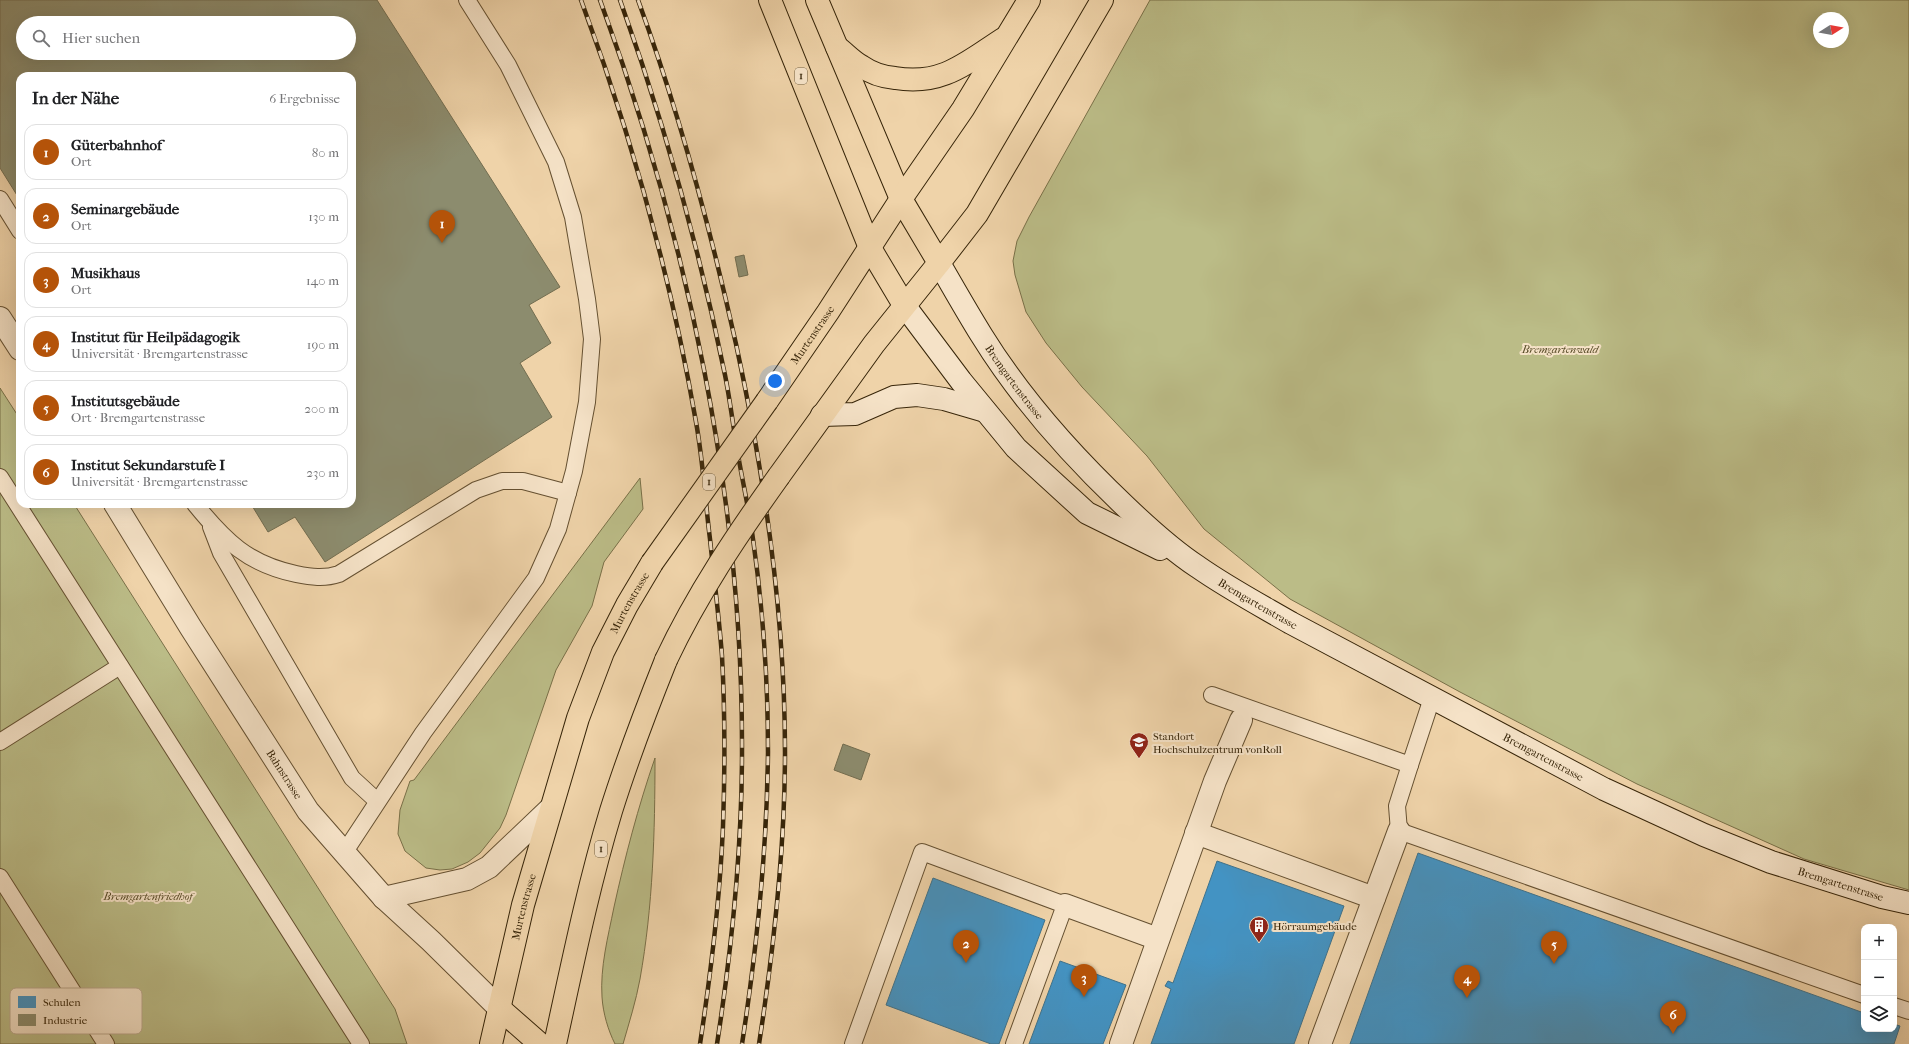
<!DOCTYPE html>
<html lang="de">
<head>
<meta charset="utf-8">
<style>
	:root { --surface:#fff; --page:#f6f6f6; --text:#202124; --muted:#757577; --line:#e0e0e0; --accent:#b45309 }
	body { margin:0; font-family:"IM FELL French Canon",serif; background:var(--page); color:var(--text) }
	.controls { position:absolute; right:12px; bottom:12px; display:grid; overflow:hidden; border-radius:8px; box-shadow:0 4px 16px #0002 }
	.controls button { width:36px; height:36px; display:grid; place-items:center; padding:0; border:0; border-bottom:1px solid var(--line); background:var(--surface); color:var(--text); font:20px sans-serif }
	.compass { position:absolute; left:1813px; top:12px; width:36px; height:36px; border-radius:50%; background:var(--surface); box-shadow:0 4px 16px #0002; rotate:79deg }
	.you { position:absolute; left:775px; top:381px; width:14px; height:14px; margin:-10px; border:3px solid #fff; border-radius:50%; background:#1a73e8; box-shadow:0 0 0 6px #1a73e833 }
	.badge { display:grid; place-items:center; width:26px; height:26px; border-radius:50%; background:var(--accent); color:#fff; font-size:13px; font-weight:700 }
	.pin { position:absolute; translate:-50% -33px; filter:drop-shadow(0 1px 2px #0008) }
	.pin::after { content:''; position:absolute; top:21px; width:14px; height:12px; background:inherit; clip-path:polygon(0 0,100% 0,50% 100%) }
	.list { margin:0; padding:0; list-style:none }
	h2 { display:flex; justify-content:space-between; align-items:center; height:52px; margin:0; padding:0 16px; font-size:17px }
	h2 small { font-size:13px; font-weight:400; color:var(--muted) }
	.list li { display:grid; grid-template-columns:26px 1fr auto; gap:12px; align-items:center; box-sizing:border-box; height:56px; margin:0 8px 8px; padding:0 8px; border:1px solid var(--line); border-radius:12px }
	.list b { display:block; font-size:15px; white-space:nowrap }
	.list p { margin:0; font-size:13px; white-space:nowrap; color:var(--muted) }
	.list em { font-size:13px; font-style:normal; color:var(--muted) }
	.icon { flex:none; width:22px; height:22px; fill:none; stroke:currentColor; stroke-width:2; stroke-linecap:round; stroke-linejoin:round }
	.map { position:relative; flex:none; width:1909px; height:1044px; overflow:hidden }
	.search { position:absolute; background:var(--surface); box-shadow:0 4px 16px #0002; left:16px; top:16px; width:340px; height:44px; display:flex; align-items:center; gap:10px; box-sizing:border-box; padding:0 14px; border-radius:22px; color:var(--muted); font-size:15px }
	.panel { position:absolute; background:var(--surface); box-shadow:0 4px 16px #0002; left:16px; top:72px; width:340px; height:436px; border-radius:12px }
	.map>svg:first-child { display:block }
	.green { fill:#bbbc87; stroke:#797048; fill-rule:evenodd }
	.schools { fill:#4393c3; stroke:#3f728b }
	.industry { fill:#8c8c6e; stroke:#726d50; fill-rule:evenodd }
	.lines { fill:none; stroke-linecap:round; stroke-linejoin:round }
	.service-casing { stroke:#655031; stroke-width:18 }
	.pedestrian-casing { stroke:#655031; stroke-width:24 }
	.tertiary-casing { stroke:#655031; stroke-width:24 }
	.secondary-casing { stroke:#372509; stroke-width:24 }
	.primary-casing { stroke:#372509; stroke-width:24 }
	.motorway-casing { stroke:#372509; stroke-width:24 }
	.service { stroke:#f5e2c7; stroke-width:16 }
	.pedestrian { stroke:#f5e2c7; stroke-width:22 }
	.tertiary { stroke:#f5e2c7; stroke-width:22 }
	.secondary { stroke:#f5e2c7; stroke-width:22 }
	.primary { stroke:#efd3a9; stroke-width:22 }
	.motorway { stroke:#efd3a9; stroke-width:22 }
	.rail-casing { stroke:#372509; stroke-width:4.5 }
	.rail { stroke:#f5e2c7; stroke-width:3; stroke-dasharray:9; stroke-linecap:butt }
	.primary-bridge-casing { stroke:#372509; stroke-width:24; stroke-linecap:butt }
	.primary-bridge { stroke:#efd3a9; stroke-width:22 }
	.labels { text-anchor:middle; dominant-baseline:central; stroke-width:4; stroke-linejoin:round; paint-order:stroke }
	.shield { fill:#f5e2c7; stroke:#705e42; stroke-width:1 }
	.shield-label { font-size:10px; font-weight:bold; fill:#372509 }
	.street-label { font-size:11px; fill:#372509; stroke:#f5e2c7 }
	.park-label { font-size:11px; font-style:italic; fill:#584b28; stroke:#f5e2c7 }
	.poi-label { font-size:11px; fill:#372509; stroke:#f5e2c7; text-anchor:start }
	.key { fill:#f5e2c7; stroke:#bca98e; stroke-width:1 }
	.key-label { font-size:11px; fill:#372509 }
</style>
</head>
<body>
<div class="map">
<svg width="1909" height="1044" viewBox="0 0 1909 1044">
	<rect width="100%" height="100%" fill="#efd3a9"/>
	<filter id="stains"><feTurbulence type="fractalNoise" baseFrequency=".005" numOctaves="4"/><feColorMatrix values="0 0 0 0 .2 0 0 0 0 .09 0 0 0 0 .02 0 0 0 .5 -.17"/></filter>
	<radialGradient id="worn" r=".72"><stop offset=".6" stop-color="#630" stop-opacity="0"/><stop offset="1" stop-color="#630" stop-opacity=".3"/></radialGradient>
	<g class="green">
		<path d="M 1150,0 L 1909,0 L 1909,890 L 1804,859 L 1637,784 L 1460,692 L 1290,599 L 1204,529 L 1147,456 L 1082,387 L 1046,343 L 1026,312 L 1015,275 L 1013,261 L 1017,241 L 1029,217 ZM 1819,18 L 1843,18 L 1843,42 L 1819,42 Z"/>
		<path d="M 0,388 L 20,419 L 20,504 L 74,504 L 395,1009 L 407,1044 L 0,1044 Z"/>
		<path d="M 640,478 L 643,509 L 604,562 L 592,606 L 556,670 L 506,815 L 500,828 L 480,853 L 468,862 L 452,869 L 440,870 L 426,868 L 405,851 L 398,834 L 400,810 L 410,781 L 414,780 Z"/>
		<path d="M 655,758 C 655,832 653,906 640,979 C 636,1001 629,1023 623,1044 L 615,1044 C 608,1030 603,1013 602,997 C 600,967 608,937 614,907 C 625,857 638,807 655,758 Z"/>
	</g>
	<g class="schools">
		<path d="M 1418,853 L 1864,1013 L 1864,1029 L 1894,1029 L 1894,1024 L 1900,1026 L 1894,1044 L 1350,1044 Z"/>
		<path d="M 1217,861 L 1344,906 L 1294,1044 L 1151,1044 L 1171,989 L 1165,986 L 1168,981 L 1173,983 Z"/>
		<path d="M 933,878 L 1045,920 L 999,1044 L 991,1044 L 886,1005 Z"/>
		<path d="M 1060,961 L 1126,985 L 1103,1044 L 1029,1044 Z"/>
	</g>
	<g class="industry">
		<path d="M 0,0 L 377,0 L 560,287 L 529,305 L 551,343 L 520,363 L 552,417 L 325,562 L 295,517 L 268,532 L 251,504 L 352,504 L 352,76 L 20,76 L 20,200 L 0,168 ZM 23,23 L 349,23 L 349,53 L 23,53 Z"/>
		<path d="M 744,255 L 748,275 L 739,277 L 735,257 Z"/>
		<path d="M 843,744 L 870,754 L 861,780 L 834,770 Z"/>
	</g>
	<g class="lines">
		<defs>
			<g id="service">
				<path d="M 0,199 L 20,231"/>
				<path d="M 0,477 L 361,1044"/>
				<path d="M 195,504 C 225,541 248,564 296,574 C 311,577 324,579 339,574 L 476,490 L 502,481 L 523,481 L 568,493"/>
				<path d="M 211,527 L 221,553 L 352,778 L 377,801"/>
				<path d="M 1212,695 L 1410,765 L 1432,698"/>
				<path d="M 0,742 L 120,666"/>
				<path d="M 1410,765 L 1397,806 L 1399,831 L 1864,995"/>
				<path d="M 344,853 L 423,733 L 536,578 L 558,529 L 574,471 L 587,402 L 592,339 L 587,299 L 573,217 L 556,162 L 508,65 L 467,0"/>
				<path d="M 0,877 L 106,1044"/>
				<path d="M 1894,1006 L 1909,1011"/>
				<path d="M 853,1044 L 922,852 L 1065,905 L 1014,1044"/>
			</g>
			<g id="pedestrian">
				<path d="M 1196,833 L 1374,898"/>
				<path d="M 1065,905 L 1158,939"/>
				<path d="M 1121,1044 L 1215,781 L 1241,720"/>
				<path d="M 1320,1044 L 1399,831"/>
			</g>
			<g id="tertiary">
				<path d="M 0,318 L 20,349"/>
				<path id="s1" d="M 115,504 L 191,628 L 308,811 L 384,898 L 431,941 L 499,1008"/>
				<path d="M 384,898 L 467,879 L 489,867 L 550,809"/>
			</g>
			<g id="secondary">
				<path id="s2" d="M 939,263 C 953,287 967,312 982,336 C 1021,399 1072,456 1126,507 C 1148,528 1172,550 1198,567 C 1228,588 1260,605 1291,623 L 1604,789 L 1704,835 L 1771,862 L 1882,897 L 1909,903"/>
				<path d="M 904,305 L 961,381 L 1016,448 L 1087,513 L 1160,549"/>
				<path d="M 822,415 L 855,414 L 894,397 L 917,395 L 944,399 L 985,411"/>
			</g>
			<g id="primary">
				<path d="M 770,0 L 870,248 L 904,305"/>
				<path id="s3" d="M 767,401 L 828,312 L 901,199"/>
				<path d="M 779,476 L 874,344 L 939,263 L 901,199 L 817,0"/>
				<path d="M 499,1008 L 540,1044"/>
				<path id="s4" d="M 491,1044 L 523,905 L 578,718 L 603,652 L 627,605 L 652,563"/>
				<path d="M 555,1044 C 572,966 588,887 611,811 C 627,760 646,710 666,660"/>
			</g>
			<g id="motorway">
				<path d="M 837,47 C 845,53 852,61 861,66 C 871,73 883,77 895,78 C 942,86 966,63 1003,39"/>
				<path d="M 901,199 L 963,109 L 1029,0"/>
				<path d="M 939,263 L 977,214 L 1102,0"/>
			</g>
		</defs>
		<use href="#service" class="service-casing"/>
		<use href="#pedestrian" class="pedestrian-casing"/>
		<use href="#tertiary" class="tertiary-casing"/>
		<use href="#secondary" class="secondary-casing"/>
		<use href="#primary" class="primary-casing"/>
		<use href="#motorway" class="motorway-casing"/>
		<use href="#service" class="service"/>
		<use href="#pedestrian" class="pedestrian"/>
		<use href="#tertiary" class="tertiary"/>
		<use href="#secondary" class="secondary"/>
		<use href="#primary" class="primary"/>
		<use href="#motorway" class="motorway"/>
		<defs>
			<g id="rail">
				<path d="M 581,0 C 632,137 671,278 696,422 C 703,460 705,500 710,539 C 714,578 719,617 722,656 C 725,712 725,770 723,826 C 720,899 711,972 700,1044"/>
				<path d="M 600,0 C 687,236 743,499 742,752 C 742,850 732,947 717,1044"/>
				<path d="M 620,0 C 664,122 699,248 725,375 C 730,400 733,425 737,449 C 742,479 749,509 753,539 C 763,609 768,680 768,752 C 767,850 757,947 742,1044"/>
				<path d="M 638,0 C 679,112 710,227 736,344 C 765,478 785,614 785,752 C 785,850 774,947 759,1044"/>
			</g>
		</defs>
		<use href="#rail" class="rail-casing"/>
		<use href="#rail" class="rail"/>
		<defs>
			<g id="primary-bridge">
				<path d="M 652,563 L 767,401"/>
				<path d="M 666,660 C 697,594 737,535 779,476"/>
			</g>
		</defs>
		<use href="#primary-bridge" class="primary-bridge-casing"/>
		<use href="#primary-bridge" class="primary-bridge"/>
	</g>
	<defs>
		<symbol id="university-pin" viewBox="-11 -11 22 30"><path d="M0 17L-7.5 6A9.5 9.5 0 1 1 7.5 6Z" fill="#8f2418" stroke="#f5e2c7"/><path d="M0-5L7-2L0 1L-7-2ZM-4 1L0 2.5L4 1V4Q0 6-4 4Z" fill="#fff"/></symbol>
		<symbol id="building-pin" viewBox="-11 -11 22 30"><path d="M0 17L-7.5 6A9.5 9.5 0 1 1 7.5 6Z" fill="#8f2418" stroke="#f5e2c7"/><path d="M-4-6H4V6H1V3H-1V6H-4ZM-2.5-4.3h1.7v1.8h-1.7ZM.8-4.3h1.7v1.8H.8ZM-2.5-1h1.7V.8h-1.7ZM.8-1h1.7V.8H.8Z" fill="#fff"/></symbol>
	</defs>
	<g fill-rule="evenodd">
		<use href="#university-pin" x="1128" y="731" width="22" height="30"/>
		<use href="#building-pin" x="1248" y="915" width="22" height="30"/>
	</g>
	<g class="labels">
		<g class="shield">
			<rect x="795" y="68" width="12" height="16" rx="3"/>
			<rect x="703" y="474" width="12" height="16" rx="3"/>
			<rect x="595" y="841" width="12" height="16" rx="3"/>
		</g>
		<g class="shield-label">
			<text x="801" y="76">1</text>
			<text x="709" y="482">1</text>
			<text x="601" y="849">1</text>
		</g>
		<g class="street-label">
			<text stroke="none"><textPath href="#s3" startOffset="80">Murtenstrasse</textPath></text>
			<text stroke="none"><textPath href="#s2" startOffset="141">Bremgartenstrasse</textPath></text>
			<text stroke="none"><textPath href="#s4" startOffset="464">Murtenstrasse</textPath></text>
			<text stroke="none"><textPath href="#s2" startOffset="473">Bremgartenstrasse</textPath></text>
			<text stroke="none"><textPath href="#s2" startOffset="797">Bremgartenstrasse</textPath></text>
			<text stroke="none"><textPath href="#s1" startOffset="319">Bahnstrasse</textPath></text>
			<text stroke="none"><textPath href="#s2" startOffset="1121">Bremgartenstrasse</textPath></text>
			<text stroke="none"><textPath href="#s4" startOffset="141">Murtenstrasse</textPath></text>
		</g>
		<g class="park-label">
			<text x="1560" y="349">Bremgartenwald</text>
			<text x="148" y="896">Bremgartenfriedhof</text>
		</g>
		<g class="poi-label">
			<text x="1153" y="736">Standort<tspan x="1153" dy="13">Hochschulzentrum vonRoll</tspan></text>
			<text x="1273" y="926">Hörraumgebäude</text>
		</g>
	</g>
	<rect x="10" y="988" width="132" height="46" rx="6" class="key"/>
	<rect x="18" y="996" width="18" height="12" fill="#4393c3"/>
	<rect x="18" y="1014" width="18" height="12" fill="#8c8c6e"/>
	<g class="key-label">
		<text x="43" y="1006">Schulen</text>
		<text x="43" y="1024">Industrie</text>
	</g>
	<rect width="100%" height="100%" filter="url(#stains)"/>
	<rect width="100%" height="100%" fill="url(#worn)"/>
</svg>
<div class="controls">
<button>+</button>
<button>−</button>
<button><svg class="icon" aria-label="layers" viewBox="0 0 24 24"><path d="M12 4l9 5-9 5-9-5zM3 14l9 5 9-5"/></svg></button>
</div>
<svg class="compass" viewBox="-18 -18 36 36"><path d="M0-13l5 13h-10z" fill="#e53935"/><path d="M0 13l5-13h-10z" fill="#757577"/></svg>
<div class="you"></div>
<div class="pin badge" style="left:442px;top:243px">1</div>
<div class="pin badge" style="left:966px;top:963px">2</div>
<div class="pin badge" style="left:1084px;top:997px">3</div>
<div class="pin badge" style="left:1467px;top:998px">4</div>
<div class="pin badge" style="left:1554px;top:964px">5</div>
<div class="pin badge" style="left:1673px;top:1034px">6</div>
<div class="search"><svg class="icon" aria-label="search" viewBox="0 0 24 24"><circle cx="10" cy="10" r="6"/><path d="M15 15l6 6"/></svg>Hier suchen</div>
<section class="panel">
<h2>In der Nähe<small>6 Ergebnisse</small></h2>
<ul class="list">
<li><span class="badge">1</span><div><b>Güterbahnhof</b><p>Ort</p></div><em>80 m</em></li>
<li><span class="badge">2</span><div><b>Seminargebäude</b><p>Ort</p></div><em>130 m</em></li>
<li><span class="badge">3</span><div><b>Musikhaus</b><p>Ort</p></div><em>140 m</em></li>
<li><span class="badge">4</span><div><b>Institut für Heilpädagogik</b><p>Universität · Bremgartenstrasse</p></div><em>190 m</em></li>
<li><span class="badge">5</span><div><b>Institutsgebäude</b><p>Ort · Bremgartenstrasse</p></div><em>200 m</em></li>
<li><span class="badge">6</span><div><b>Institut Sekundarstufe I</b><p>Universität · Bremgartenstrasse</p></div><em>230 m</em></li>
</ul>
</section>
</div>
</body>
</html>
